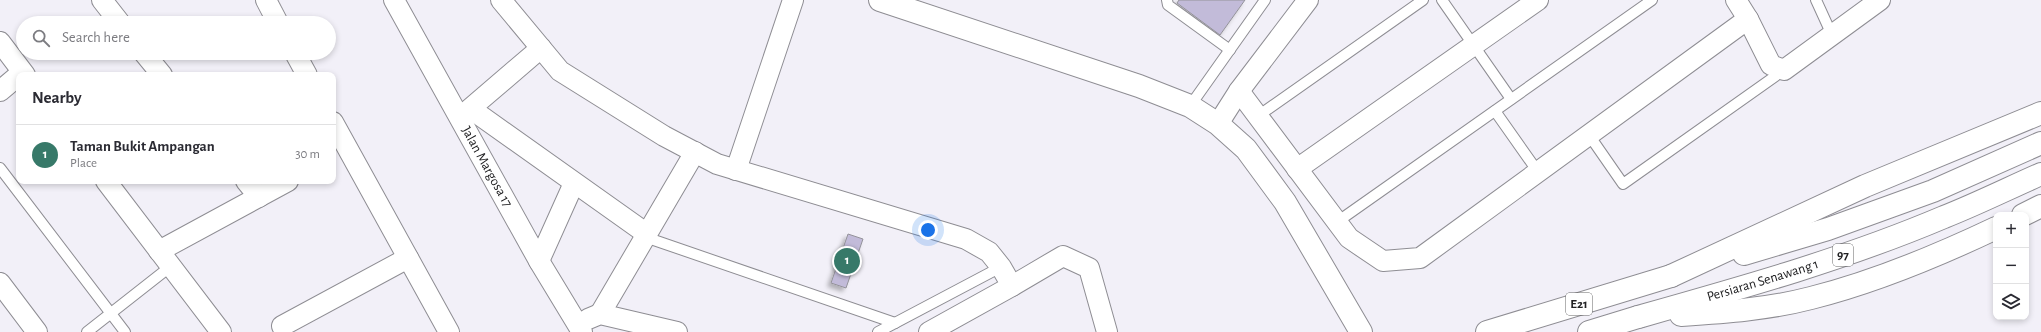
<!DOCTYPE html>
<html lang="en">
<head>
<meta charset="utf-8">
<style>
	:root { --surface:#fff; --page:#f7f7f7; --text:#2b2b33; --muted:#7c7c81; --line:#e1e1e2; --accent:#377969 }
	body { margin:0; font-family:"Alegreya Sans",sans-serif; background:var(--page); color:var(--text) }
	.controls { position:absolute; right:12px; bottom:12px; display:grid; overflow:hidden; border-radius:8px; box-shadow:0 2px 6px #0003 }
	.controls button { width:36px; height:36px; display:grid; place-items:center; padding:0; border:0; border-bottom:1px solid var(--line); background:var(--surface); color:var(--text); font:20px sans-serif }
	.you { position:absolute; left:928px; top:230px; width:14px; height:14px; margin:-10px; border:3px solid #fff; border-radius:50%; background:#1a73e8; box-shadow:0 0 0 6px #1a73e833 }
	.badge { display:grid; place-items:center; width:26px; height:26px; border-radius:50%; background:var(--accent); color:#fff; font-size:13px; font-weight:700 }
	.pin { position:absolute; translate:-50% -50%; border:2px solid #fff; box-shadow:0 1px 4px #0006 }
	.list { margin:0; padding:0; list-style:none }
	h2 { display:flex; justify-content:space-between; align-items:center; height:52px; margin:0; padding:0 16px; font-size:17px }
	h2 small { font-size:13px; font-weight:400; color:var(--muted) }
	.list li { display:grid; grid-template-columns:26px 1fr auto; gap:12px; align-items:center; box-sizing:border-box; height:60px; padding:0 16px; border-top:1px solid var(--line) }
	.list b { display:block; font-size:15px; white-space:nowrap }
	.list p { margin:0; font-size:13px; white-space:nowrap; color:var(--muted) }
	.list em { font-size:13px; font-style:normal; color:var(--muted) }
	.icon { flex:none; width:22px; height:22px; fill:none; stroke:currentColor; stroke-width:2; stroke-linecap:round; stroke-linejoin:round }
	.map { position:relative; flex:none; width:2041px; height:332px; overflow:hidden }
	.search { position:absolute; background:var(--surface); box-shadow:0 2px 6px #0003; left:16px; top:16px; width:320px; height:44px; display:flex; align-items:center; gap:10px; box-sizing:border-box; padding:0 14px; border-radius:22px; color:var(--muted); font-size:15px }
	.panel { position:absolute; background:var(--surface); box-shadow:0 2px 6px #0003; left:16px; top:72px; width:320px; height:112px; border-radius:8px }
	.map>svg:first-child { display:block }
	.building { fill:#c2bbd9; stroke:#94939a; filter:url(#shadow) }
	.lines { fill:none; stroke-linecap:round; stroke-linejoin:round }
	.service-casing { stroke:#8e8d93; stroke-width:12 }
	.minor-casing { stroke:#8e8d93; stroke-width:22 }
	.tertiary-casing { stroke:#8e8d93; stroke-width:24 }
	.primary-casing { stroke:#8e8d93; stroke-width:24 }
	.motorway-casing { stroke:#8e8d93; stroke-width:24 }
	.service { stroke:#fff; stroke-width:10 }
	.minor { stroke:#fff; stroke-width:20 }
	.tertiary { stroke:#fff; stroke-width:22 }
	.primary { stroke:#fff; stroke-width:22 }
	.motorway { stroke:#fff; stroke-width:22 }
	.labels { text-anchor:middle; dominant-baseline:central; stroke-width:3; stroke-linejoin:round; paint-order:stroke }
	.shield { fill:#fff; stroke:#646465; stroke-width:1 }
	.shield-label { font-size:13px; font-weight:bold; fill:#212123 }
	.street-label { font-size:14px; fill:#212123; stroke:#fff }
</style>
</head>
<body>
<div class="map">
<svg width="2041" height="332" viewBox="0 0 2041 332">
	<defs>
		<filter id="shadow"><feDropShadow dx="-3.5" dy="3.5" stdDeviation="2" flood-color="#0004"/></filter>
	</defs>
	<rect width="100%" height="100%" fill="#f2f0f8"/>
	<g class="building">
		<path d="M 1179,0 L 1245,0 L 1220,35 L 1177,3 Z"/>
		<path d="M 848,234 L 863,239 L 846,288 L 831,283 Z"/>
	</g>
	<g class="lines">
		<defs>
			<g id="service">
				<path d="M 1167,0 L 1168,5 L 1230,50"/>
				<path d="M 1442,0 L 1511,99"/>
				<path d="M 1816,0 L 1832,35"/>
				<path d="M 1190,106 L 1265,0"/>
				<path d="M 1495,111 L 1538,172"/>
				<path d="M 1258,116 L 1423,0"/>
				<path d="M 1589,135 L 1623,184 L 1784,70"/>
				<path d="M 0,168 L 125,332"/>
				<path d="M 1337,222 L 1652,0"/>
				<path d="M 645,237 L 895,323"/>
				<path d="M 87,332 L 171,266"/>
				<path d="M 878,332 L 1001,267"/>
			</g>
			<g id="minor">
				<path d="M 102,0 L 120,23"/>
				<path d="M 266,0 L 278,23"/>
				<path id="s1" d="M 394,0 L 539,261 L 582,332"/>
				<path d="M 501,0 L 560,71 L 664,136 L 717,164 L 966,239 L 989,252 L 1001,267 L 1012,286 L 929,332"/>
				<path d="M 1736,0 L 1748,19 L 1771,65 L 1784,70 L 1880,0"/>
				<path d="M 0,42 L 25,75"/>
				<path d="M 144,53 L 162,75"/>
				<path d="M 295,53 L 307,75"/>
				<path d="M 0,91 L 19,75"/>
				<path d="M 1239,91 L 1349,238 L 1383,261 L 1420,258 L 1748,19"/>
				<path d="M 471,109 L 647,234"/>
				<path d="M 465,113 L 541,48"/>
				<path d="M 333,122 L 449,332"/>
				<path d="M 1218,124 L 1239,91 L 1308,0"/>
				<path d="M 1297,169 L 1538,0"/>
				<path d="M 736,170 L 793,0"/>
				<path d="M 106,181 L 221,332"/>
				<path d="M 246,181 L 259,197"/>
				<path d="M 159,251 L 288,181"/>
				<path d="M 539,261 L 574,183"/>
				<path d="M 0,283 L 37,332"/>
				<path d="M 1012,286 L 1063,256 L 1089,268 L 1107,332"/>
				<path d="M 600,314 L 695,152"/>
				<path d="M 588,319 L 600,314 L 677,332"/>
				<path d="M 282,326 L 408,258"/>
			</g>
			<path id="tertiary" d="M 880,0 L 1139,86 L 1190,106 L 1218,124 L 1246,149 L 1285,202 L 1361,332"/>
			<g id="primary">
				<path d="M 2023,215 L 2041,206"/>
				<path d="M 1744,254 L 1828,229 L 1933,191 L 2041,143"/>
				<path d="M 1671,276 L 1865,186 L 2041,113"/>
				<path d="M 1681,315 C 1725,312 1769,309 1811,298 C 1875,282 1937,256 1996,228"/>
				<path id="s2" d="M 1638,317 C 1741,288 1845,259 1944,217 C 1977,204 2009,188 2041,174"/>
			</g>
			<g id="motorway">
				<path d="M 1487,332 L 1671,276"/>
				<path d="M 1589,332 L 1638,317"/>
			</g>
		</defs>
		<use href="#service" class="service-casing"/>
		<use href="#minor" class="minor-casing"/>
		<use href="#tertiary" class="tertiary-casing"/>
		<use href="#primary" class="primary-casing"/>
		<use href="#motorway" class="motorway-casing"/>
		<use href="#service" class="service"/>
		<use href="#minor" class="minor"/>
		<use href="#tertiary" class="tertiary"/>
		<use href="#primary" class="primary"/>
		<use href="#motorway" class="motorway"/>
	</g>
	<g class="labels">
		<g class="shield">
			<rect x="1833" y="244" width="20" height="22" rx="3"/>
			<rect x="1566" y="293" width="26" height="22" rx="3"/>
		</g>
		<g class="shield-label">
			<text x="1843" y="255">97</text>
			<text x="1579" y="304">E21</text>
		</g>
		<g class="street-label">
			<text stroke="none"><textPath href="#s1" startOffset="191">Jalan Margosa 17</textPath></text>
			<text stroke="none"><textPath href="#s2" startOffset="130">Persiaran Senawang 1</textPath></text>
		</g>
	</g>
</svg>
<div class="controls">
<button>+</button>
<button>−</button>
<button><svg class="icon" aria-label="layers" viewBox="0 0 24 24"><path d="M12 4l9 5-9 5-9-5zM3 14l9 5 9-5"/></svg></button>
</div>
<div class="you"></div>
<div class="pin badge" style="left:847px;top:261px">1</div>
<div class="search"><svg class="icon" aria-label="search" viewBox="0 0 24 24"><circle cx="10" cy="10" r="6"/><path d="M15 15l6 6"/></svg>Search here</div>
<section class="panel">
<h2>Nearby<small></small></h2>
<ul class="list">
<li><span class="badge">1</span><div><b>Taman Bukit Ampangan</b><p>Place</p></div><em>30 m</em></li>
</ul>
</section>
</div>
</body>
</html>
